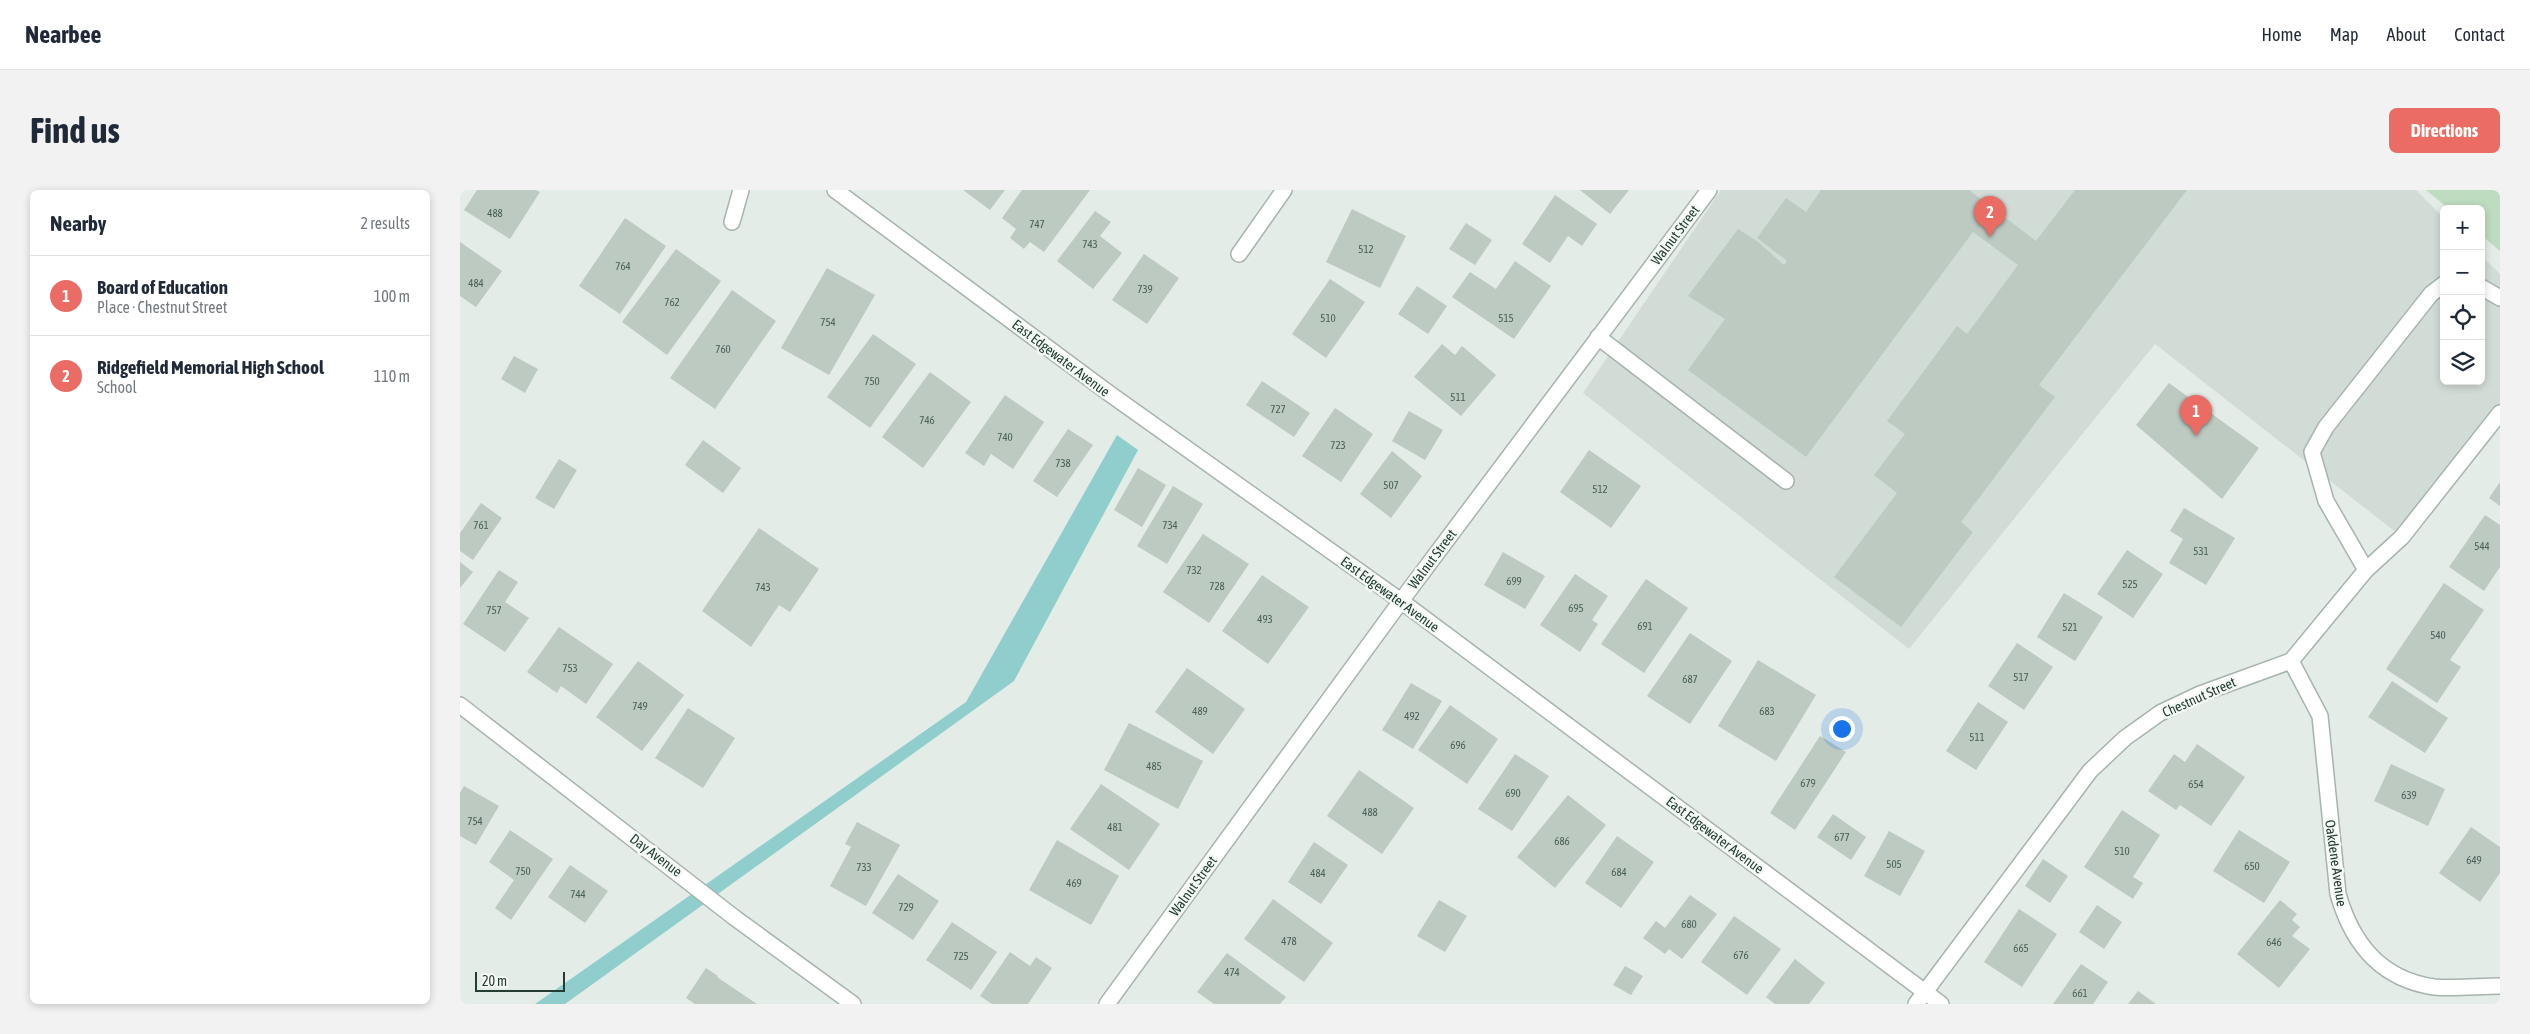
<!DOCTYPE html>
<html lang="en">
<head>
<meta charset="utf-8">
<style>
	:root { --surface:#fff; --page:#f2f2f3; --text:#1f2937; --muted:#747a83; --line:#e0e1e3; --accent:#ea6c64 }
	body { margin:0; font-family:"Asap Condensed",sans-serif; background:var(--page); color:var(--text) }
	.controls { position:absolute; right:15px; top:15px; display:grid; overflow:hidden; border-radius:8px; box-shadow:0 2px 8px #0003 }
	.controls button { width:45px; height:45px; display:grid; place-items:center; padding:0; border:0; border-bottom:1px solid var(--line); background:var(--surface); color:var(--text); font:25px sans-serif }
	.scale { position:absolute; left:15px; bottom:12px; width:90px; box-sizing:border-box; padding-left:5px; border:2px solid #243d32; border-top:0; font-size:14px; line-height:18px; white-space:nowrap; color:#243d32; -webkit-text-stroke:4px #f4f9f6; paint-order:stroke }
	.you { position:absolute; left:1381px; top:538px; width:18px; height:18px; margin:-12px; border:4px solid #fff; border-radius:50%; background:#1a73e8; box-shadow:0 0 0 8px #1a73e833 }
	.badge { display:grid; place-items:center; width:32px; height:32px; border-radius:50%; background:var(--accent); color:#fff; font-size:16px; font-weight:700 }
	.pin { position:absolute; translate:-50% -41px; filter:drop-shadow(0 1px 2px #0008) }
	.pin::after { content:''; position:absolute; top:26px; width:18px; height:15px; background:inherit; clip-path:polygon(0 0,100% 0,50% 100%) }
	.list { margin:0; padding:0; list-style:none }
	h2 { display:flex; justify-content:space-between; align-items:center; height:65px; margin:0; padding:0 20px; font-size:21px }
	h2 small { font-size:16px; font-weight:400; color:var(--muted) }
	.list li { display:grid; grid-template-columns:32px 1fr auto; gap:15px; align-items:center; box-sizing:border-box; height:80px; padding:0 20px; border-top:1px solid var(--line) }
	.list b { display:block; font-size:19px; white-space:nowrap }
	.list p { margin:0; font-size:16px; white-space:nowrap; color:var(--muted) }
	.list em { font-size:16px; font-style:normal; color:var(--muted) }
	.icon { flex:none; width:28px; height:28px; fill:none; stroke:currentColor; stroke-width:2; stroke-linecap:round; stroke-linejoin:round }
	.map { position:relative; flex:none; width:2040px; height:814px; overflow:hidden; border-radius:8px }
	header { display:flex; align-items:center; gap:30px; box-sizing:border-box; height:70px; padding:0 25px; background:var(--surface); border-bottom:1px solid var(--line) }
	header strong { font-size:24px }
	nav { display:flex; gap:28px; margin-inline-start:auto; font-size:18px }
	.intro { display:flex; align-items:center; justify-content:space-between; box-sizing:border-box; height:120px; padding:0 30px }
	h1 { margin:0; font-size:35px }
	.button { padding:12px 22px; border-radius:8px; background:var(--accent); color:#fff; font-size:18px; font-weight:700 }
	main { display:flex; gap:30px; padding:0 30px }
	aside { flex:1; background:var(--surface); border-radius:8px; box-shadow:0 2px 8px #0003 }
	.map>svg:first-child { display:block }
	.built { fill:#d2dcd6 }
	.green { fill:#bedcc0 }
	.water { fill:#8fcecc }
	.building { fill:#bccac2 }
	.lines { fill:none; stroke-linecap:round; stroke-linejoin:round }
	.minor-casing { stroke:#a7b4ad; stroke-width:18 }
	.minor { stroke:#fff; stroke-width:15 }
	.labels { text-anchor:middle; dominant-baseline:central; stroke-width:5; stroke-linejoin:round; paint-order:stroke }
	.number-label { font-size:11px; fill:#4a6056 }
	.street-label { font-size:14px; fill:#243d32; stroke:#f4f9f6 }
</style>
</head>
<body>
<header>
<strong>Nearbee</strong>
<nav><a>Home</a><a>Map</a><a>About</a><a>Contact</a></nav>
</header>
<div class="intro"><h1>Find us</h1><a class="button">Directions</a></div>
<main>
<aside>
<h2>Nearby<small>2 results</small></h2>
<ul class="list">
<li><span class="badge">1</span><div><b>Board of Education</b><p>Place · Chestnut Street</p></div><em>100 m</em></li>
<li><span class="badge">2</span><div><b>Ridgefield Memorial High School</b><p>School</p></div><em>110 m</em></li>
</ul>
</aside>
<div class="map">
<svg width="2040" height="814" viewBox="0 0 2040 814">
	<rect width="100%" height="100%" fill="#e4ece7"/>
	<path class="built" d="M 1261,0 L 1956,0 L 1984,28 L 1984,191 L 2021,191 L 2021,65 L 2040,84 L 2040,223 L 1942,347 L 1695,154 L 1449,459 L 1123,203 Z"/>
	<path class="green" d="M 1966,0 L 2040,0 L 2040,61 L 2021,45 L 2021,19 L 1989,19 Z"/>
	<path class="water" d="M 657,245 L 678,260 L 554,491 L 105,814 L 75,814 L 506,512 Z"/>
	<g class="building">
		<path d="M 17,0 L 76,0 L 80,2 L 50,49 L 4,20 Z"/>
		<path d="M 503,0 L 545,0 L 530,20 Z"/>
		<path d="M 562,0 L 630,0 L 584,62 L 570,52 L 564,59 L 550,48 L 556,39 L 542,28 Z"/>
		<path d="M 1120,0 L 1169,0 L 1150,24 Z"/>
		<path d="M 1361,0 L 1509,0 L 1576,51 L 1615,0 L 1727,0 L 1579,195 L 1595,207 L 1501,332 L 1513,342 L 1441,437 L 1374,387 L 1437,303 L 1414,285 L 1445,244 L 1427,231 L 1497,136 L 1507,144 L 1558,75 L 1513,42 L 1346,267 L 1228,180 L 1265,129 L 1228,106 L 1278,39 L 1297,51 L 1324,75 L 1327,71 L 1297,48 L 1326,8 L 1346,22 Z"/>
		<path d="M 1095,5 L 1137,34 L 1122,56 L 1108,46 L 1090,73 L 1062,54 Z"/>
		<path d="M 892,19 L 946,46 L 920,98 L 866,72 Z"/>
		<path d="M 635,21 L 651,32 L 640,46 L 662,63 L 633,99 L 597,71 Z"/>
		<path d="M 165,28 L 206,56 L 160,124 L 119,96 Z"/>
		<path d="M 1006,33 L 1032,50 L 1015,75 L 989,59 Z"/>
		<path d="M 0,52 L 42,81 L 16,117 L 0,106 Z"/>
		<path d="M 216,59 L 261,91 L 207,165 L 162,132 Z"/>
		<path d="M 684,64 L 719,88 L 687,134 L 652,110 Z"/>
		<path d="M 1055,71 L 1091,96 L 1054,149 L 992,107 L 1010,82 L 1036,99 Z"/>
		<path d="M 367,78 L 415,105 L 369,185 L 321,158 Z"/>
		<path d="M 870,89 L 905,112 L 866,168 L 832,144 Z"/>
		<path d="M 957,96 L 987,116 L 968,144 L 938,124 Z"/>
		<path d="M 272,100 L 316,131 L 255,219 L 210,188 Z"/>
		<path d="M 413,144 L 456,174 L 410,238 L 367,207 Z"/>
		<path d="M 982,154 L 995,165 L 1002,156 L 1036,185 L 1001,226 L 954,187 Z"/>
		<path d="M 54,166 L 78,179 L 65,203 L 41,189 Z"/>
		<path d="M 470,182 L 511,212 L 463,278 L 422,247 Z"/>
		<path d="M 802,191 L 850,223 L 834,247 L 786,215 Z"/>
		<path d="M 1709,193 L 1799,258 L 1762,309 L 1676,235 Z"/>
		<path d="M 545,205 L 584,232 L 553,279 L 531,264 L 524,276 L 505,263 Z"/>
		<path d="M 875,218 L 913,244 L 881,292 L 842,266 Z"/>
		<path d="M 949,221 L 983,240 L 965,270 L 932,251 Z"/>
		<path d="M 608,239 L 633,255 L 597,307 L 573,291 Z"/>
		<path d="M 243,250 L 281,278 L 263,303 L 225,275 Z"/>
		<path d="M 1129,260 L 1181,296 L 1151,338 L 1100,302 Z"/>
		<path d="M 932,261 L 962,286 L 931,328 L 900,304 Z"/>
		<path d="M 99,269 L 117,280 L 94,319 L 75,308 Z"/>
		<path d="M 678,278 L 706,295 L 682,337 L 654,320 Z"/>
		<path d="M 2040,292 L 2040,316 L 2029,308 Z"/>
		<path d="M 713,296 L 743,314 L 707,374 L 677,356 Z"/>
		<path d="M 21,313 L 42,328 L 13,370 L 0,361 L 0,343 Z"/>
		<path d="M 1724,318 L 1775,348 L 1746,395 L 1709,373 L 1723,349 L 1710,341 Z"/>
		<path d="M 2025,325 L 2040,335 L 2040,377 L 2024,401 L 1989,377 Z"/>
		<path d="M 299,338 L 359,379 L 330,422 L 319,415 L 291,457 L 242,421 Z"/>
		<path d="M 743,344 L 789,374 L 749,433 L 703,402 Z"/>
		<path d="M 1667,360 L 1703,384 L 1673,428 L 1637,404 Z"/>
		<path d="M 1043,362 L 1085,386 L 1065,419 L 1024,395 Z"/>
		<path d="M 0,372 L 13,382 L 0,398 Z"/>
		<path d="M 39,380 L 58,392 L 45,412 L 69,428 L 45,462 L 3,434 Z"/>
		<path d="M 1115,384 L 1148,406 L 1132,430 L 1138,434 L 1120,462 L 1080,435 Z"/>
		<path d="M 802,385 L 849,417 L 808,474 L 762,441 Z"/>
		<path d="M 1186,389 L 1228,418 L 1184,483 L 1141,454 Z"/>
		<path d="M 1984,393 L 2024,420 L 1990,470 L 2001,477 L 1977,513 L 1926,479 Z"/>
		<path d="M 1604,403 L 1643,427 L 1615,471 L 1577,447 Z"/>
		<path d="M 99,437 L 153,474 L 126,514 L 101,496 L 97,503 L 67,482 Z"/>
		<path d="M 1230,443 L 1272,471 L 1230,534 L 1187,506 Z"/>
		<path d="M 1557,453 L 1593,477 L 1564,520 L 1528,496 Z"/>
		<path d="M 1298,470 L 1356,505 L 1316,571 L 1258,536 Z"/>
		<path d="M 178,471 L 224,505 L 182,561 L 136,527 Z"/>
		<path d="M 727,478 L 785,519 L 753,564 L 695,522 Z"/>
		<path d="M 1932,491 L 1988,528 L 1965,563 L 1908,527 Z"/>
		<path d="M 951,493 L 982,511 L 953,559 L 922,540 Z"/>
		<path d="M 1518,512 L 1548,532 L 1516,580 L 1486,561 Z"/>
		<path d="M 990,515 L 1038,549 L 1007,594 L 958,560 Z"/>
		<path d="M 228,518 L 275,548 L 243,598 L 195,568 Z"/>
		<path d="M 669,533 L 743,571 L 718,619 L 644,580 Z"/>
		<path d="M 1360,546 L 1386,562 L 1335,640 L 1310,623 Z"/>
		<path d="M 1737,554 L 1785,587 L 1751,636 L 1720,615 L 1716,620 L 1688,601 L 1714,564 L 1725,572 Z"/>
		<path d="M 1055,564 L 1089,586 L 1052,641 L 1018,619 Z"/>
		<path d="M 1931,574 L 1985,599 L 1968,636 L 1914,611 Z"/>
		<path d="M 899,580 L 954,618 L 922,664 L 867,626 Z"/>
		<path d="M 641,594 L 700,634 L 669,680 L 610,639 Z"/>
		<path d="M 4,596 L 39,616 L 16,655 L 0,646 L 0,603 Z"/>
		<path d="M 1108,605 L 1146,635 L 1095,698 L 1057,667 Z"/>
		<path d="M 1662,620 L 1700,645 L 1673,687 L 1683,693 L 1673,709 L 1624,677 Z"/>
		<path d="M 1373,624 L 1406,647 L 1391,670 L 1357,647 Z"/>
		<path d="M 397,632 L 440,655 L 406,716 L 370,696 L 391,657 L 385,654 Z"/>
		<path d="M 2011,637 L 2040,657 L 2040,683 L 2020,712 L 1979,683 Z"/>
		<path d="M 50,640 L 93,669 L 51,730 L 35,718 L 54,690 L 29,672 Z"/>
		<path d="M 1779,640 L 1830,672 L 1804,713 L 1753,681 Z"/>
		<path d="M 1429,641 L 1465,661 L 1440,706 L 1404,686 Z"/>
		<path d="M 1157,646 L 1194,672 L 1161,718 L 1125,693 Z"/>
		<path d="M 597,650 L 659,686 L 631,735 L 569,700 Z"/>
		<path d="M 854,652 L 888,675 L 861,714 L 828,692 Z"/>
		<path d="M 1583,669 L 1608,686 L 1590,713 L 1565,696 Z"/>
		<path d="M 110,675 L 148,701 L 125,733 L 88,707 Z"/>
		<path d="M 438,684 L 479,711 L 453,750 L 412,723 Z"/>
		<path d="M 1230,705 L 1257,724 L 1222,769 L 1209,759 L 1205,764 L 1183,748 L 1196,731 L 1205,738 Z"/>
		<path d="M 813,709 L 873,753 L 844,792 L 784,749 Z"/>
		<path d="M 979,710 L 1007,726 L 985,762 L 957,746 Z"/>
		<path d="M 1820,710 L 1837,724 L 1832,730 L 1840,737 L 1832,746 L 1850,759 L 1819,798 L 1777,764 Z"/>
		<path d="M 1637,715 L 1662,732 L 1644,759 L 1619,742 Z"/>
		<path d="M 1559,719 L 1597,744 L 1562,797 L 1524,772 Z"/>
		<path d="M 1274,726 L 1321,759 L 1287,805 L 1241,772 Z"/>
		<path d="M 492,732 L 537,762 L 511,800 L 466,770 Z"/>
		<path d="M 550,762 L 570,776 L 576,767 L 592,778 L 568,814 L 532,814 L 520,806 Z"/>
		<path d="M 767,763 L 826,807 L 820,814 L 754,814 L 737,802 Z"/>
		<path d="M 1335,769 L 1365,793 L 1349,814 L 1315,814 L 1306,807 Z"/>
		<path d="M 1621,774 L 1648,792 L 1633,814 L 1593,814 Z"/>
		<path d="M 1165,776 L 1183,786 L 1171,805 L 1153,795 Z"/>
		<path d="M 246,778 L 258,786 L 257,787 L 297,814 L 235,814 L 226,808 Z"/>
		<path d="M 1678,801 L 1696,814 L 1668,814 Z"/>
	</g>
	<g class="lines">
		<defs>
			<g id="minor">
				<path d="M 375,0 L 650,204 L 941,411 L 1481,814"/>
				<path d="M 272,32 L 281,0"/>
				<path d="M 779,64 L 824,0"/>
				<path d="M 2021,97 L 2040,108"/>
				<path d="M 1138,147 L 1326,291"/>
				<path d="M 1906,380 L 1866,311 L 1852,262 L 1866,237 L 1971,104 L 1984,94"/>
				<path d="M 1831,471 L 1860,526 L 1878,704 C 1892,753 1920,789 1974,797 C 1995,799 2019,796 2040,796"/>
				<path d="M 0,515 L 275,728 L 393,814"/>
				<path d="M 647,814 L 941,411 L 1249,0"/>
				<path d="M 1456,814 L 1630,581 L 1665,548 L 1700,523 L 1740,504 L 1831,471 L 1906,380 L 1942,347 L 2040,223"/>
			</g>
		</defs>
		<use href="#minor" class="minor-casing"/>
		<use href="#minor" class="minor"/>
	</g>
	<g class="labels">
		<g class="number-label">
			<text x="35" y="23">488</text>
			<text x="577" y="34">747</text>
			<text x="630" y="54">743</text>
			<text x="906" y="59">512</text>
			<text x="163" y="76">764</text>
			<text x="16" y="93">484</text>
			<text x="685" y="99">739</text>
			<text x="212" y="112">762</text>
			<text x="868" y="128">510</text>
			<text x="1046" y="128">515</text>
			<text x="368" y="132">754</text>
			<text x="263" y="159">760</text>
			<text x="412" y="191">750</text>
			<text x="998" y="207">511</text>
			<text x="818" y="219">727</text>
			<text x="467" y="230">746</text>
			<text x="545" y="247">740</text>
			<text x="878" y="255">723</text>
			<text x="603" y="273">738</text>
			<text x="931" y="295">507</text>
			<text x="1140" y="299">512</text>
			<text x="21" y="335">761</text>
			<text x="710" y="335">734</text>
			<text x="2022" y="356">544</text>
			<text x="1741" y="361">531</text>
			<text x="734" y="380">732</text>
			<text x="1054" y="391">699</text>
			<text x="1670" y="394">525</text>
			<text x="757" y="396">728</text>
			<text x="303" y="397">743</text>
			<text x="1116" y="418">695</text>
			<text x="34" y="420">757</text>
			<text x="805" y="429">493</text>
			<text x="1185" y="436">691</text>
			<text x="1610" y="437">521</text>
			<text x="1978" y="445">540</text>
			<text x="110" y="478">753</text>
			<text x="1561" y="487">517</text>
			<text x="1230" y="489">687</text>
			<text x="180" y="516">749</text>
			<text x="740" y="521">489</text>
			<text x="1307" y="521">683</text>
			<text x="952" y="526">492</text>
			<text x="1517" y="547">511</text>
			<text x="998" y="555">696</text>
			<text x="694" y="576">485</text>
			<text x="1348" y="593">679</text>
			<text x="1736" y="594">654</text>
			<text x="1053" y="603">690</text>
			<text x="1949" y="605">639</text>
			<text x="910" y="622">488</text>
			<text x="15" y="631">754</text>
			<text x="655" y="637">481</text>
			<text x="1382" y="647">677</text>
			<text x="1102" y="651">686</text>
			<text x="1662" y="661">510</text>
			<text x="2014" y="670">649</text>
			<text x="1434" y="674">505</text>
			<text x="1792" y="676">650</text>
			<text x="404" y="677">733</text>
			<text x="63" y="681">750</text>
			<text x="1159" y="682">684</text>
			<text x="858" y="683">484</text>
			<text x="614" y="693">469</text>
			<text x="118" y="704">744</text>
			<text x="446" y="717">729</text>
			<text x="1229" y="734">680</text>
			<text x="829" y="751">478</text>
			<text x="1814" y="752">646</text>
			<text x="1561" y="758">665</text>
			<text x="1281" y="765">676</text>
			<text x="501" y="766">725</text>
			<text x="772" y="782">474</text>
			<text x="1620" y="803">661</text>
		</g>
		<g class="street-label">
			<text transform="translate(1215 45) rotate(-53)">Walnut Street</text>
			<text transform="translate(601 168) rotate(37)">East Edgewater Avenue</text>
			<text transform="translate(972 369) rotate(-53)">Walnut Street</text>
			<text transform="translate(930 404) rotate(36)">East Edgewater Avenue</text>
			<text transform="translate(1739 507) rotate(-24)">Chestnut Street</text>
			<text transform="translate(1255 645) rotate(37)">East Edgewater Avenue</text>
			<text transform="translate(196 665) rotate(37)">Day Avenue</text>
			<text transform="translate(1876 673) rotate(82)">Oakdene Avenue</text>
			<text transform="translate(733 696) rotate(-54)">Walnut Street</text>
		</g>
	</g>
</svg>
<div class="controls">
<button>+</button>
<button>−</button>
<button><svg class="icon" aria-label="locate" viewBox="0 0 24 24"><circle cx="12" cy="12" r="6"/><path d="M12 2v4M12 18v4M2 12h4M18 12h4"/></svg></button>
<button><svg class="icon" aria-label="layers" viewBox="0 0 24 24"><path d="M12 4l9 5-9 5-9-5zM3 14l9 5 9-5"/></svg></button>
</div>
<div class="scale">20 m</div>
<div class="you"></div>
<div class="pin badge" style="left:1736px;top:246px">1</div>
<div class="pin badge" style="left:1530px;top:47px">2</div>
</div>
</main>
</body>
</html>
